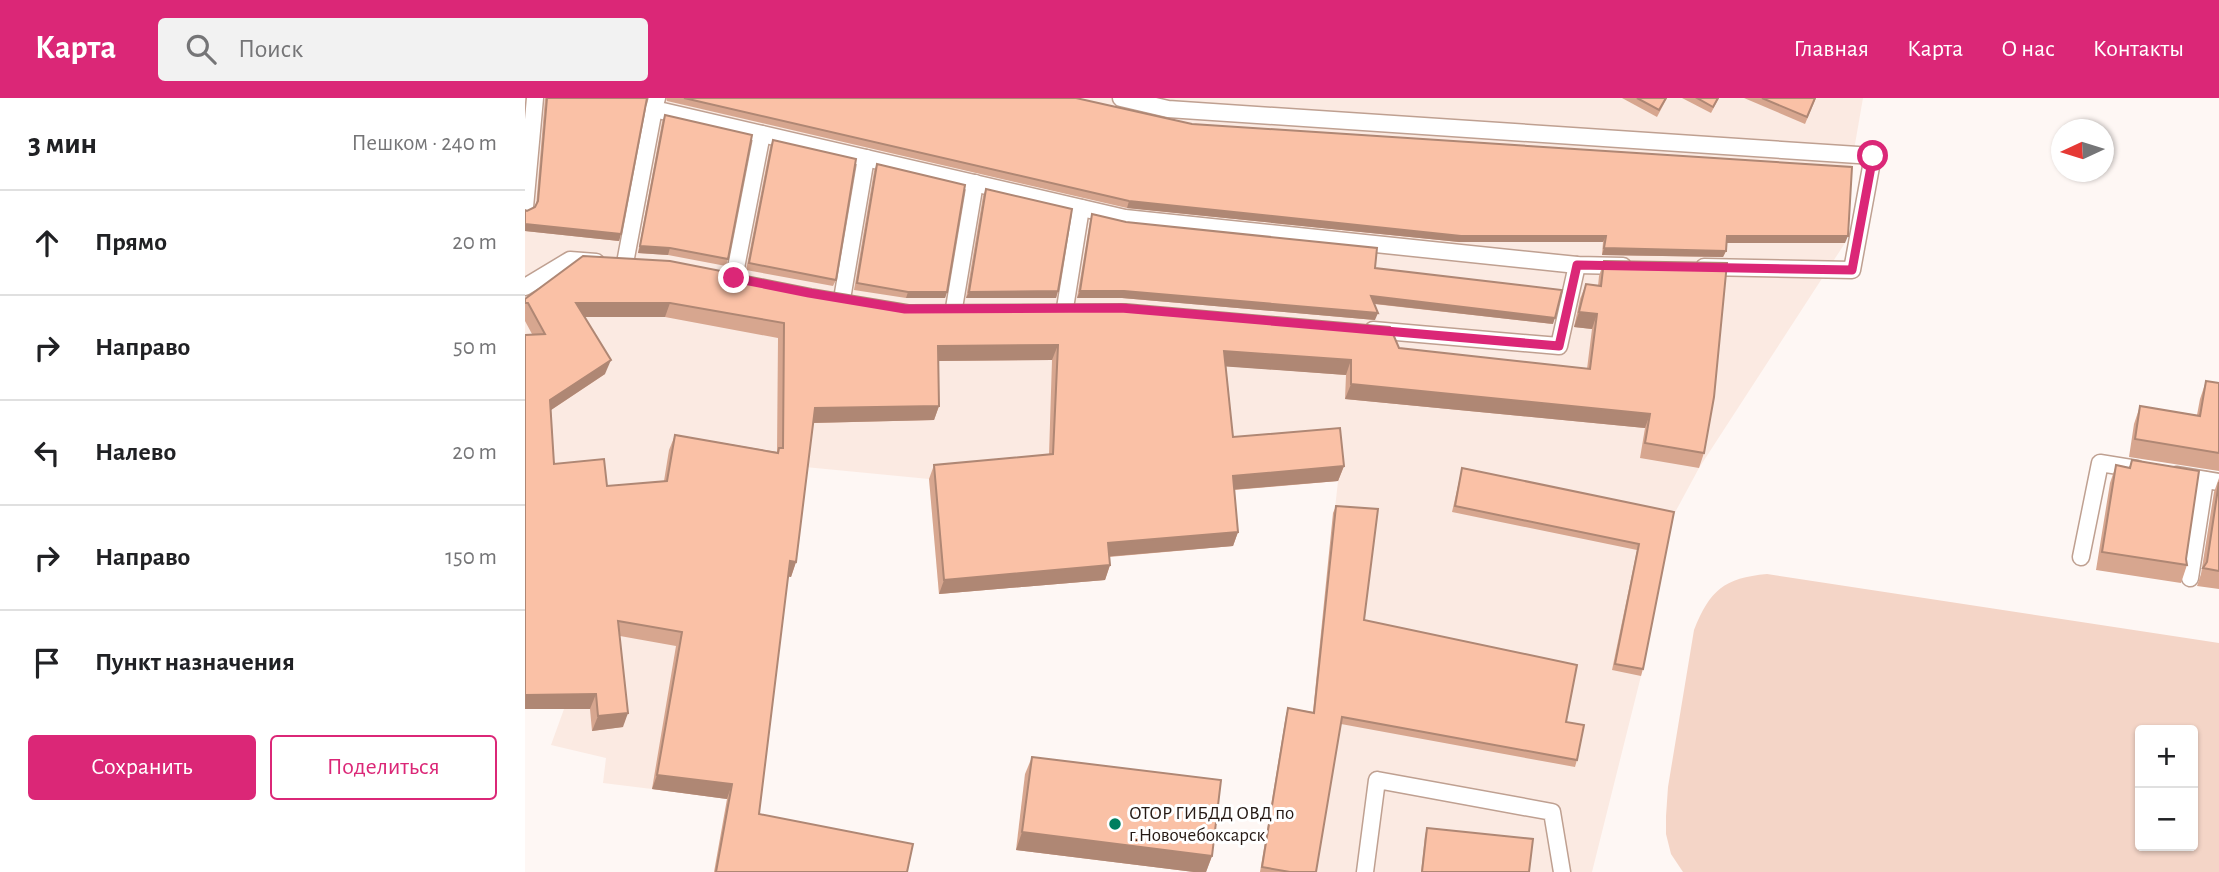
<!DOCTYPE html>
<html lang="ru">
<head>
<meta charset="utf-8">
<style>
	:root { --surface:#fff; --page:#f2f2f2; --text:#202124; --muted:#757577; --line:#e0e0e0; --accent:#db2777 }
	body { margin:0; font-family:"Alegreya Sans",sans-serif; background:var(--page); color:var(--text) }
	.controls { position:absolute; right:21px; bottom:21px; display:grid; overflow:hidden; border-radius:7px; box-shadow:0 2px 5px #0004 }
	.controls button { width:63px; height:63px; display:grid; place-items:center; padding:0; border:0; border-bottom:2px solid var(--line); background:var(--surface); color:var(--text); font:35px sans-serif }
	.compass { position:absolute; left:1526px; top:21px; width:63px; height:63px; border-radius:50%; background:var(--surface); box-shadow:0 2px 5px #0004; rotate:266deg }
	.stop { position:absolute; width:21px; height:21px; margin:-16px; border:5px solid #db2777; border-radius:50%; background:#fff }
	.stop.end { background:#db2777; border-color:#fff; box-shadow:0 2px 7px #0008 }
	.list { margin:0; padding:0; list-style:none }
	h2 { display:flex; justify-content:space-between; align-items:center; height:91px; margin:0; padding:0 28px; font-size:30px }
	h2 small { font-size:23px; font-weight:400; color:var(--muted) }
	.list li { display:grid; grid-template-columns:46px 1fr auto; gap:21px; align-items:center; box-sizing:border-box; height:105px; padding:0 28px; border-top:2px solid var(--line) }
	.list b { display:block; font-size:26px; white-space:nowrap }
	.list em { font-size:23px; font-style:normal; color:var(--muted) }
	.actions { display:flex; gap:14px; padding:21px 28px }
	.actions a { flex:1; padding:16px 0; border:2px solid var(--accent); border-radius:7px; text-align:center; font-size:24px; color:var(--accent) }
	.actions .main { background:var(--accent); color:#fff }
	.icon { flex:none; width:38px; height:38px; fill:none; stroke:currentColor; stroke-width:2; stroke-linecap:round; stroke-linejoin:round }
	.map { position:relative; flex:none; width:1694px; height:774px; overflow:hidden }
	header { display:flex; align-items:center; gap:42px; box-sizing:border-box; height:98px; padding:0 35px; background:var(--accent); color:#fff }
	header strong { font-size:33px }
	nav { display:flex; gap:38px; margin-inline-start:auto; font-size:24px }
	.search { width:490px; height:63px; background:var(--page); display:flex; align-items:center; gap:18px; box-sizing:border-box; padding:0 24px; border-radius:7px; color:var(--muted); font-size:26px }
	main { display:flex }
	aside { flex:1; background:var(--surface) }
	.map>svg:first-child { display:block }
	.built { fill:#fbeae2 }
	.green { fill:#f4d5c7; fill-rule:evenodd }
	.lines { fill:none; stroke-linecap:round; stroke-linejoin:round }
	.service-casing { stroke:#bfa091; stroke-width:19 }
	.service { stroke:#fff; stroke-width:16 }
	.wall { fill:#d7a68f; fill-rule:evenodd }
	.shaded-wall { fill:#af8774 }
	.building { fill:#fac1a6; stroke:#af8774; stroke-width:2; fill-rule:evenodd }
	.route { stroke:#db2777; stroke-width:9 }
	.poi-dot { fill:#007f5f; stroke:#fff; stroke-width:2.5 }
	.labels { text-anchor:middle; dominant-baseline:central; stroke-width:6; stroke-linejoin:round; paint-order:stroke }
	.poi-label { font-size:19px; fill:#251914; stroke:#fff; text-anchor:start }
</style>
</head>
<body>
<header>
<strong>Карта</strong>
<div class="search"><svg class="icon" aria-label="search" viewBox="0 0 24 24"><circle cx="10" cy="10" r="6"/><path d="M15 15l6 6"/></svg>Поиск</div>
<nav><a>Главная</a><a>Карта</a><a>О нас</a><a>Контакты</a></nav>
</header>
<main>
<aside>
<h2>3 мин<small>Пешком · 240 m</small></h2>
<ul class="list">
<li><svg class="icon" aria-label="ahead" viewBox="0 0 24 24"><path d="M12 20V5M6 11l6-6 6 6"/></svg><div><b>Прямо</b></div><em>20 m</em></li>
<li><svg class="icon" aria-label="right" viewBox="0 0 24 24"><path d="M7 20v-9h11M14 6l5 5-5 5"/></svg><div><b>Направо</b></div><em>50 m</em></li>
<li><svg class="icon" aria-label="left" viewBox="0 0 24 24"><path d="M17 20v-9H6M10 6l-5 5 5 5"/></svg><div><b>Налево</b></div><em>20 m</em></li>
<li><svg class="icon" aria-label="right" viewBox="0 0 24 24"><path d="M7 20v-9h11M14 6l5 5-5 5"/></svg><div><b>Направо</b></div><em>150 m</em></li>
<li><svg class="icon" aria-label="arrive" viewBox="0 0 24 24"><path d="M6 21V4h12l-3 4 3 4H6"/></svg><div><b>Пункт назначения</b></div></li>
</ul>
<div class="actions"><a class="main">Сохранить</a><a>Поделиться</a></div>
</aside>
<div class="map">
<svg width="1694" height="774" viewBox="0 0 1694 774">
	<rect width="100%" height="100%" fill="#fef7f4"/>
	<path class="built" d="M 0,0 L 1338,0 L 1325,75 L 1320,145 L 1174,370 L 1147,420 L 1116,578 L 1067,774 L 735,774 L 787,621 L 813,383 L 703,392 L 708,448 L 578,459 L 580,482 L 414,496 L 404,381 L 280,369 L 260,478 L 184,698 L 78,685 L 81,660 L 26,647 L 39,611 L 0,611 Z"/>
	<path class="green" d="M 1242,476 L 1694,545 L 1694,774 L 1158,774 L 1146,756 L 1141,736 L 1141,718 L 1143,689 L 1169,532 C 1185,492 1199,480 1242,476 ZM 1615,632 L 1668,632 L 1668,748 L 1615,748 Z"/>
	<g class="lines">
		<defs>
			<g id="service">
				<path d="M 132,0 L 129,11 L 600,120 L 1052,167 L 1098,168"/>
				<path d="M 596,0 L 643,11 L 1348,58 L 1327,172 L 1179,169"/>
				<path d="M 0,109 L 10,0"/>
				<path d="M 100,165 L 129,11"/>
				<path d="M 209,180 L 237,36"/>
				<path d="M 0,189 L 45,162 L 71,164"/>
				<path d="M 317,201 L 341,60"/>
				<path d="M 429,210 L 450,85"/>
				<path d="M 540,210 L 556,110"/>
				<path d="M 848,232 L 1034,248 L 1052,167"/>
				<path d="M 1651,377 L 1694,384"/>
				<path d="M 1556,459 L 1575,365 L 1612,371"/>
				<path d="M 1665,480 L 1680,382"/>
				<path d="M 840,774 L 852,682 L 1027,714 L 1037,774"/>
			</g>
		</defs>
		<use href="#service" class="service-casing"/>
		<use href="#service" class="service"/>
	</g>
	<g class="wall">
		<path d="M 20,0 L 122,0 L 96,136 L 94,143 L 0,133 L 0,112 L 2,113 L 11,109 Z"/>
		<path d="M 141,0 L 551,0 L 667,26 L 1320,145 L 1201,145 L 1201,153 L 1198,159 L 1077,157 L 1078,144 L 934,144 L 602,110 L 142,3 Z"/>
		<path d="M 1097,0 L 1142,0 L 1132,19 Z"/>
		<path d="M 1157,0 L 1194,0 L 1186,15 Z"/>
		<path d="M 1219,0 L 1291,0 L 1280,26 Z"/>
		<path d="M 140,17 L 203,161 L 201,168 L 143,157 L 113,155 L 137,24 Z"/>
		<path d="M 248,42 L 311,182 L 308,188 L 221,172 L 245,49 Z"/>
		<path d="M 352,66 L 422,194 L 420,200 L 381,200 L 329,192 L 349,73 Z"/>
		<path d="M 461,91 L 533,193 L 531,200 L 441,200 L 458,98 Z"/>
		<path d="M 567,116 L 601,124 L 850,170 L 1028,226 L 849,206 L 850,222 L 597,200 L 552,200 L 565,123 Z"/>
		<path d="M 1079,163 L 1179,355 L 1174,370 L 1115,360 L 1120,330 L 820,301 L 821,277 L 701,268 L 708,339 L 819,368 L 813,383 L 709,392 L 713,434 L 708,448 L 584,459 L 585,467 L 580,482 L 414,496 L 404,381 L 409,367 L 524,357 L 527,262 L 413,263 L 414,308 L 409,322 L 288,325 L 271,464 L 266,479 L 263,478 L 234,716 L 382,774 L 189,774 L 202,701 L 127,691 L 151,548 L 95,538 L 98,629 L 67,633 L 65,611 L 0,611 L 0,237 L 7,236 L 0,223 L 0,201 L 287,191 L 384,207 L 874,250 L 1062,271 L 1067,231 L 1049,229 L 1055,201 L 1061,186 L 1073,188 L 1074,178 ZM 60,219 L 140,219 L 253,240 L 252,354 L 150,337 L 144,352 L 139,383 L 82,388 L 29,366 L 26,312 L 80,276 Z"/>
		<path d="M 1681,283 L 1694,285 L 1694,373 L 1604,359 L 1609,326 L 1615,308 L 1672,317 L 1675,301 Z"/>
		<path d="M 1607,362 L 1661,461 L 1662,467 L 1656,485 L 1571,472 L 1585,385 L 1591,367 L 1604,370 Z"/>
		<path d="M 937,370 L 1149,414 L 1118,571 L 1116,578 L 1087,572 L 1112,452 L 927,414 Z"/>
		<path d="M 1694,380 L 1694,491 L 1672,488 L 1676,476 L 1689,394 Z"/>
		<path d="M 811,408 L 839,522 L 1041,624 L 1052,662 L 1050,669 L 816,626 L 791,774 L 735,774 L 761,617 L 763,610 L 788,614 L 808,415 Z"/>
		<path d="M 507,659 L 687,758 L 681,774 L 669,774 L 491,752 L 500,676 Z"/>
		<path d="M 902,730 L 1004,774 L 896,774 L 900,737 Z"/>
	</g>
	<g class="shaded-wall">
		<path d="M 604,103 L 1081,138 L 1078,144 L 934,144 L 602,110 Z"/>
		<path d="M 0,126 L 96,136 L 94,143 L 0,133 Z"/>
		<path d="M 1202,138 L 1323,138 L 1320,145 L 1200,145 Z"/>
		<path d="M 115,148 L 145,150 L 143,157 L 113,155 Z"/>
		<path d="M 1079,150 L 1201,153 L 1198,159 L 1077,157 Z"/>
		<path d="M 533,193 L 531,200 L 441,200 L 444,194 Z"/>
		<path d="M 555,193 L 599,193 L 853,215 L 850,222 L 597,200 L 552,200 Z"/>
		<path d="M 383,194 L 422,194 L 420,200 L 381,200 Z"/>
		<path d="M 846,198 L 1030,220 L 1028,226 L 843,205 Z"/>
		<path d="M 51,205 L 145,205 L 140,219 L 45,219 Z"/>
		<path d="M 1054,214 L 1072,216 L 1067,231 L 1049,229 Z"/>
		<path d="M 533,247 L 527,262 L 408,263 L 413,248 Z"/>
		<path d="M 699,253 L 826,262 L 821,277 L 694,268 Z"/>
		<path d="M 86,262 L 80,276 L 20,316 L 25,302 Z"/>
		<path d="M 826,286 L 1125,316 L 1120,330 L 820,301 Z"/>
		<path d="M 414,308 L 409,322 L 285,325 L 290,310 Z"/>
		<path d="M 819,368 L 813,383 L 703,392 L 708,378 Z"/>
		<path d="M 713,434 L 708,448 L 577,459 L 583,445 Z"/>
		<path d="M 265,463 L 271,464 L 266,479 L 260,478 Z"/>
		<path d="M 585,467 L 580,482 L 414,496 L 419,482 Z"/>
		<path d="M 71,596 L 65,611 L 0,611 L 0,597 Z"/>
		<path d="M 103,615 L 98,629 L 67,633 L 73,618 Z"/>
		<path d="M 132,677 L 207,686 L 202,701 L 127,691 Z"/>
		<path d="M 497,734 L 687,758 L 681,774 L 669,774 L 491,752 Z"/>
	</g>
	<g class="building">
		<path d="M 22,0 L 122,0 L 96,136 L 0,126 L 0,112 L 2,113 L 10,109 L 13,103 Z"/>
		<path d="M 159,0 L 551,0 L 667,26 L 1327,69 L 1323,138 L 1202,138 L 1201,153 L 1079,150 L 1081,138 L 936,138 L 604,103 Z"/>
		<path d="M 1112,0 L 1141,0 L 1134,12 Z"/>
		<path d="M 1172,0 L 1193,0 L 1188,9 Z"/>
		<path d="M 1237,0 L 1290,0 L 1282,19 Z"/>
		<path d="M 140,17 L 227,37 L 203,161 L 145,150 L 115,148 Z"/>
		<path d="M 248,42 L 331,61 L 311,182 L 224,165 Z"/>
		<path d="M 352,66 L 440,87 L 422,194 L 383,194 L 332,185 Z"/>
		<path d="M 461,91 L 547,111 L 533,193 L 444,194 Z"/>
		<path d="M 567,116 L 601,124 L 852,150 L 850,170 L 1037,192 L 1030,220 L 846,198 L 853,215 L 599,193 L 555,193 Z"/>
		<path d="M 58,158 L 145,163 L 287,191 L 384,207 L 601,206 L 865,229 L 874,250 L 1065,271 L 1072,216 L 1054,214 L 1061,186 L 1076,188 L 1079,163 L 1202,165 L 1189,299 L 1179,355 L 1120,345 L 1125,316 L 826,286 L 826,262 L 699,253 L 708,339 L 815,330 L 819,368 L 708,378 L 713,434 L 583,445 L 585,467 L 419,482 L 409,367 L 528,356 L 533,247 L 413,248 L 414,308 L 290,310 L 271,464 L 265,463 L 234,716 L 388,746 L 382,774 L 191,774 L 207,686 L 132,677 L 157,534 L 93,523 L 103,615 L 73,618 L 71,596 L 0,597 L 0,237 L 20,236 L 3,205 L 0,205 L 0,201 ZM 51,205 L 145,205 L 259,225 L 258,350 L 254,350 L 253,355 L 150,337 L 142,383 L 82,388 L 79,361 L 29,366 L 25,302 L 86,262 Z"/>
		<path d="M 1681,283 L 1694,285 L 1694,355 L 1610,341 L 1615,308 L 1675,318 Z"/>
		<path d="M 1607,362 L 1674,373 L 1661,461 L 1662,467 L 1577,454 L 1591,367 L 1605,370 Z"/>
		<path d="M 937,370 L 1149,414 L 1118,571 L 1090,566 L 1114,446 L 930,408 Z"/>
		<path d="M 1694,384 L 1694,473 L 1678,470 L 1682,464 Z"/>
		<path d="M 811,408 L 853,411 L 839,522 L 1052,567 L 1041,624 L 1059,627 L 1052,662 L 817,619 L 791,774 L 765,774 L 737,769 L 763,610 L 789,615 Z"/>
		<path d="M 507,659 L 696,682 L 687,758 L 497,734 Z"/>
		<path d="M 902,730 L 1008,741 L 1004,774 L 897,774 Z"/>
	</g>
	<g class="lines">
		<path class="route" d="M 209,180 L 284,195 L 380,211 L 596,210 L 1034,248 L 1052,167 L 1327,172 L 1348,58"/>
	</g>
	<circle class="poi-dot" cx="590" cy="726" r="7"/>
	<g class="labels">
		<g class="poi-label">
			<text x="604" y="715">ОТОР ГИБДД ОВД по<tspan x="604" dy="22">г.Новочебоксарск</tspan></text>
		</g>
	</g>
</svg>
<div class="controls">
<button>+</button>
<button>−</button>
</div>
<svg class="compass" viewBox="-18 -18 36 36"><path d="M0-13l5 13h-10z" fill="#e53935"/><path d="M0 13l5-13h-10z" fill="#757577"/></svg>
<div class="stop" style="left:1348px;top:58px"></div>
<div class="stop end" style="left:209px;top:180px"></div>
</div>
</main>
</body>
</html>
